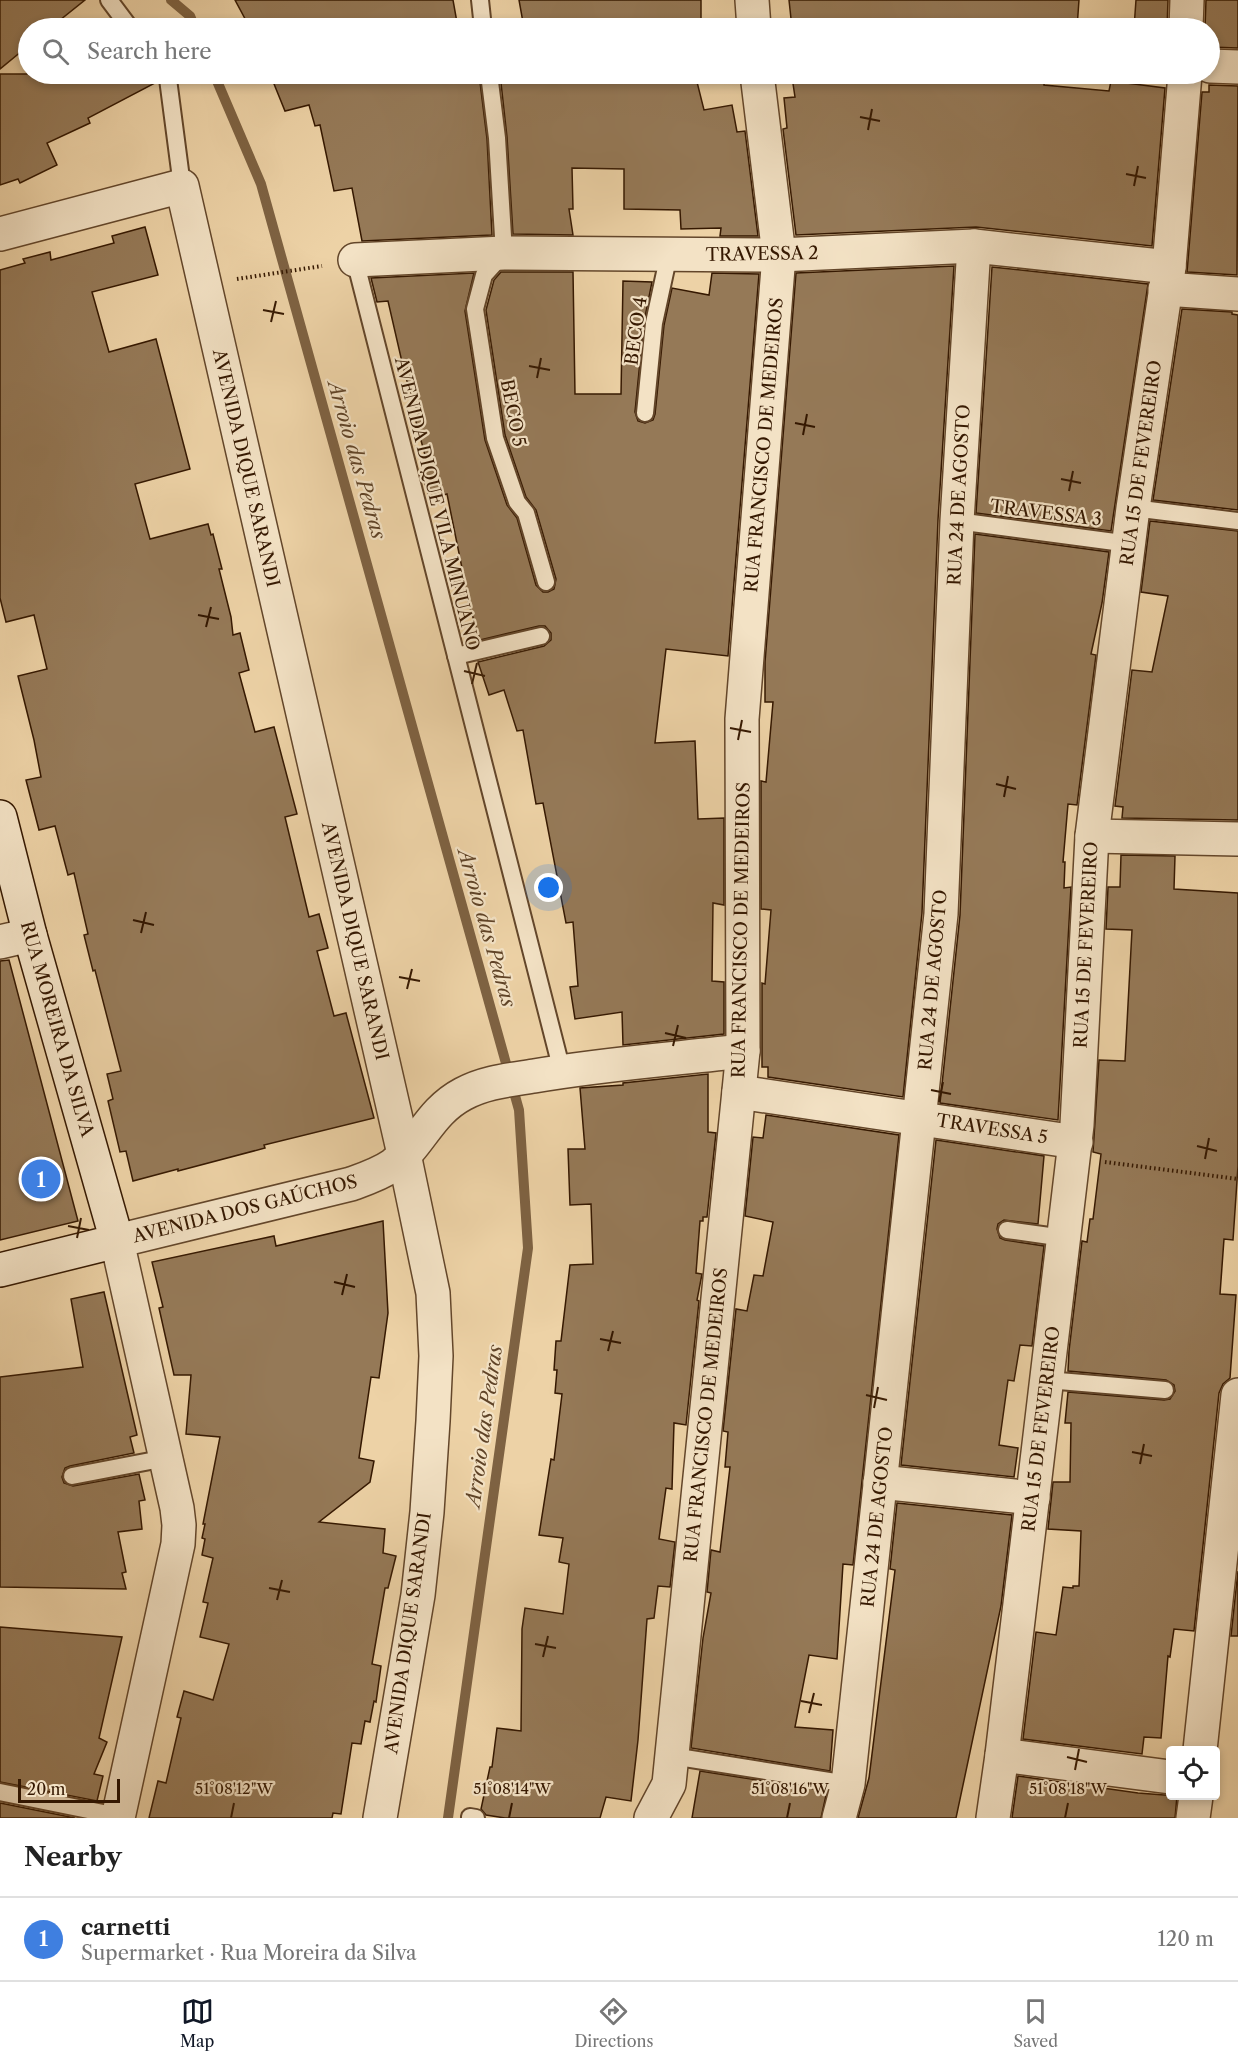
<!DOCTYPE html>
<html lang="en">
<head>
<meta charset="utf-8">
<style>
	:root { --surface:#fff; --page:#f6f6f6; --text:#222; --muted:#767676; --line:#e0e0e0; --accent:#111827 }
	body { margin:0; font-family:"Libre Caslon Text",serif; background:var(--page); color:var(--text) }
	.controls { position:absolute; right:18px; bottom:18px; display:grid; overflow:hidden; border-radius:6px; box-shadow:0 3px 9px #0003 }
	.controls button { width:54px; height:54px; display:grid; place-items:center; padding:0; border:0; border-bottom:2px solid var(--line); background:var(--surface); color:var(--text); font:30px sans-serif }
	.scale { position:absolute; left:18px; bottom:15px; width:102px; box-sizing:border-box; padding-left:6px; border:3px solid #351801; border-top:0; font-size:16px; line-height:21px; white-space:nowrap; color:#351801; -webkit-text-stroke:4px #f3e2c5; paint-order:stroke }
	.you { position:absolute; left:549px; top:888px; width:21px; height:21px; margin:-15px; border:4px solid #fff; border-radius:50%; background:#1a73e8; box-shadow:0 0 0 9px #1a73e833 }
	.badge { display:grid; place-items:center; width:39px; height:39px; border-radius:50%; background:var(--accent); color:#fff; font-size:20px; font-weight:700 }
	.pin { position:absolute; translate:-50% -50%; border:3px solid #fff; box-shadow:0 2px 6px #0006 }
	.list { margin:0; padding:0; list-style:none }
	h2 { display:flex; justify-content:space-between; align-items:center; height:78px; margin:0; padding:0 24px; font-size:26px }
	h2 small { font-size:20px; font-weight:400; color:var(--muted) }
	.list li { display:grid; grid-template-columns:39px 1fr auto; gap:18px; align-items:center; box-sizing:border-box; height:84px; padding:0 24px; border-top:2px solid var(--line) }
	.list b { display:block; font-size:22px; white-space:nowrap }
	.list p { margin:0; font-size:20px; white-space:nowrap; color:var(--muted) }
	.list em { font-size:20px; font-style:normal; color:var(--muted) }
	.icon { flex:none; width:33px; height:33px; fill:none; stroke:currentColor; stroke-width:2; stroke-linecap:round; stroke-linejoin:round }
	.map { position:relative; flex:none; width:1238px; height:1818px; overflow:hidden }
	.search { position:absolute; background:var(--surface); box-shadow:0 3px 9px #0003; left:18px; right:18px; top:18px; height:66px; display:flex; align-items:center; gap:15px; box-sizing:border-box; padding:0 21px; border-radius:33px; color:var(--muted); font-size:22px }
	.sheet { height:162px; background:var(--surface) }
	nav { display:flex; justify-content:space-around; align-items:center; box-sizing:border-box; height:84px; border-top:2px solid var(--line); background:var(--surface); font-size:16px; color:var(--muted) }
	nav a { display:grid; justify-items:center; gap:3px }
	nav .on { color:var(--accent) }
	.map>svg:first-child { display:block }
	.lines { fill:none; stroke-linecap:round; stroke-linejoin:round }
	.stream { stroke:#7e6242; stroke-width:10 }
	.building { fill:#957957; stroke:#351801; stroke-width:1.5 }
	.lane-casing { stroke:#63462a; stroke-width:20 }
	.street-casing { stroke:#63462a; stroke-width:36 }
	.secondary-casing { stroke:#351801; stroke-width:36 }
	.path { stroke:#351801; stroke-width:4; stroke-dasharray:1.5 3; stroke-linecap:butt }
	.lane { stroke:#f3e2c5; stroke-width:16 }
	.street { stroke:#f3e2c5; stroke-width:33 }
	.secondary { stroke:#f3e2c5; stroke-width:33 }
	.ticks { fill:none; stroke:#351801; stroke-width:2 }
	.labels { text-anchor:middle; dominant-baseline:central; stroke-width:4.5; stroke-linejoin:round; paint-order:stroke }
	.street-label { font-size:18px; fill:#351801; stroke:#f3e2c5 }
	.water-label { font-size:20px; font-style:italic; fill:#5f4327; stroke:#f3e2c5 }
	.ticks-label { font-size:15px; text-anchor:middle; fill:#351801; stroke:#f3e2c5; stroke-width:4.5; stroke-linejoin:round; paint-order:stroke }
</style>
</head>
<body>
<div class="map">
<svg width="1238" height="1818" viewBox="0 0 1238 1818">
	<rect width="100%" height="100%" fill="#edd2a6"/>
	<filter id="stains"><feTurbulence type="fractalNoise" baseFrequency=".00333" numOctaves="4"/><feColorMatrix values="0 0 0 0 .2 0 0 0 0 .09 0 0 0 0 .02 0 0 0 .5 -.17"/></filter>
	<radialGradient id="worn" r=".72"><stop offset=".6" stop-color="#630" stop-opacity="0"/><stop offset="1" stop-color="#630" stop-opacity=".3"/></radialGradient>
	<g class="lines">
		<g class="stream">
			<path d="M 171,0 L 190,16 L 195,28"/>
			<path d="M 214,74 L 261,184 L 519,1110 L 528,1248 L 448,1818"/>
		</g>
	</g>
	<g class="building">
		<path d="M 0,0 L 85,0 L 50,28 L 28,28 L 28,46 L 0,69 Z"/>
		<path d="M 235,0 L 453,0 L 458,28 L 250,28 Z"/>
		<path d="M 519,0 L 701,0 L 701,26 L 684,26 L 685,28 L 524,28 Z"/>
		<path d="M 789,0 L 1079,0 L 1077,28 L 792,28 Z"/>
		<path d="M 1136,0 L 1168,0 L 1167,28 L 1134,28 Z"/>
		<path d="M 1206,0 L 1238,0 L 1238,48 L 1209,47 L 1209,28 L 1205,28 Z"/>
		<path d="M 0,74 L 154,74 L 157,82 L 88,118 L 90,123 L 47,143 L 57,165 L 20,183 L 18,179 L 0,185 Z"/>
		<path d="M 270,74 L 479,74 L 487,139 L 492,235 L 362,241 L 352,188 L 334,191 L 320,125 L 315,126 L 309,105 L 285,111 Z"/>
		<path d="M 500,74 L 695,74 L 704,110 L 732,105 L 737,132 L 745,131 L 758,236 L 720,236 L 721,228 L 681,229 L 680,210 L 624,209 L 624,169 L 572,168 L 573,209 L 569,209 L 573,235 L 513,234 L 507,137 Z"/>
		<path d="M 825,74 L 1045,74 L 1044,85 L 1109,91 L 1111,81 L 1165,88 L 1152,246 L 976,227 L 796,235 L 783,129 L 787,128 L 784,98 L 795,97 L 792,77 Z"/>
		<path d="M 1209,85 L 1238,86 L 1237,275 L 1187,272 L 1202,92 L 1209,92 Z"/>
		<path d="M 145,227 L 158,275 L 92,292 L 109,352 L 156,339 L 190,469 L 135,484 L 150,539 L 208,524 L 211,535 L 213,534 L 222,569 L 219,569 L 231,617 L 233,635 L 240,633 L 249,670 L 239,673 L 255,732 L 274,727 L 297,814 L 285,817 L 309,917 L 319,914 L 328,948 L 317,951 L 334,1016 L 346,1013 L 374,1118 L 264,1145 L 265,1148 L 178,1171 L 178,1169 L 133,1181 L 126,1151 L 120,1152 L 108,1101 L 113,1099 L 107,1074 L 121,1071 L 95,970 L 93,971 L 84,935 L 88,934 L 74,873 L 68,875 L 55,826 L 39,830 L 26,780 L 41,777 L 34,740 L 18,676 L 47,669 L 34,615 L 6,622 L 0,598 L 0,270 L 25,263 L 23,259 L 50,252 L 51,260 L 114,243 L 112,236 Z"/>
		<path d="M 954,266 L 938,520 L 922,913 L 903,1097 L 768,1077 L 768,1067 L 762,1067 L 762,983 L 765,984 L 771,910 L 761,909 L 761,781 L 766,782 L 773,702 L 765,702 L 765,662 L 796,273 Z"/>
		<path d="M 992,267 L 1148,284 L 1111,531 L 976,513 Z"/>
		<path d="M 501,272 L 573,272 L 575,394 L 621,394 L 623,281 L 652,282 L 644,322 L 635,412 L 638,421 L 645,423 L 653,420 L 655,414 L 664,325 L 672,288 L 709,295 L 712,273 L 759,274 L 728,656 L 666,649 L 655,743 L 695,741 L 698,819 L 724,818 L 724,905 L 713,903 L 712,981 L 724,982 L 724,1034 L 623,1045 L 622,1012 L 575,1019 L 570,987 L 578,986 L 573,922 L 566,923 L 543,803 L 536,804 L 523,730 L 517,731 L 504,690 L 489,695 L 478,662 L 544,646 L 551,640 L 551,633 L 545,626 L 539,626 L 480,640 L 466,595 L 459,597 L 451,571 L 462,568 L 447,494 L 430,499 L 421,472 L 429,470 L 415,418 L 419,417 L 405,375 L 388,301 L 377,302 L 371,278 L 474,273 L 465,311 L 485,440 L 507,505 L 517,518 L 536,585 L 543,592 L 548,592 L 554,589 L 556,579 L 536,510 L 526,497 L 505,435 L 486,310 L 494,280 Z"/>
		<path d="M 1182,309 L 1232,312 L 1232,314 L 1238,315 L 1238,510 L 1153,500 Z"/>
		<path d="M 1150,521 L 1238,531 L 1238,820 L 1122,818 L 1123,807 L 1115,806 L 1132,670 L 1152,672 L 1168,596 L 1141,592 Z"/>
		<path d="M 975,534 L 1109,552 L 1102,603 L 1091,654 L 1096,655 L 1077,805 L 1068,804 L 1063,862 L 1065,862 L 1064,888 L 1071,887 L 1058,1120 L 940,1103 L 960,915 Z"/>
		<path d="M 1121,855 L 1175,856 L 1174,889 L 1238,893 L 1238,1166 L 1233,1240 L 1224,1239 L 1220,1294 L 1236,1295 L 1230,1378 L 1223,1384 L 1219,1393 L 1194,1631 L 1174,1629 L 1170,1657 L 1168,1656 L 1161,1738 L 1144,1737 L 1142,1754 L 1023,1739 L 1036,1632 L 1056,1635 L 1063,1587 L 1073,1588 L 1073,1586 L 1079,1586 L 1081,1531 L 1048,1529 L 1053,1482 L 1070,1482 L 1071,1423 L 1065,1423 L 1068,1392 L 1164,1400 L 1170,1399 L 1175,1391 L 1174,1385 L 1166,1380 L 1068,1371 L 1069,1351 L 1082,1241 L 1087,1242 L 1090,1219 L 1093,1219 L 1101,1154 L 1093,1152 L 1099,1060 L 1125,1061 L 1132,930 L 1106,929 L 1108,887 L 1120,887 Z"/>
		<path d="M 9,960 L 78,1221 L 0,1240 L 0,961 Z"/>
		<path d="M 708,1074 L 708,1132 L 716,1133 L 707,1217 L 703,1217 L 703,1221 L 700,1221 L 696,1273 L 702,1274 L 697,1300 L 699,1301 L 686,1425 L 674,1423 L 672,1489 L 666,1488 L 659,1539 L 675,1542 L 670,1587 L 658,1586 L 654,1618 L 647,1619 L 638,1740 L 631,1801 L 606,1797 L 600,1818 L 505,1818 L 486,1815 L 481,1809 L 490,1767 L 492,1767 L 497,1728 L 521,1731 L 522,1629 L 525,1608 L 563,1614 L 569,1564 L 559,1562 L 563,1538 L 539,1535 L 551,1459 L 554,1460 L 562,1394 L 555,1393 L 557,1370 L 554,1370 L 556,1341 L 561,1341 L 570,1265 L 593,1264 L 591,1204 L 570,1205 L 568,1149 L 585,1149 L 580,1088 L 623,1085 L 623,1083 Z"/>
		<path d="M 766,1115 L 899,1135 L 853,1565 L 843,1564 L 837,1659 L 809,1655 L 795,1727 L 833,1730 L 830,1771 L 691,1748 L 703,1638 L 711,1593 L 707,1592 L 711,1550 L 720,1552 L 730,1467 L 725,1467 L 728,1432 L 723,1431 L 736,1309 L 747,1311 L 754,1275 L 763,1276 L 773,1222 L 745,1216 L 753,1137 L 763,1138 Z"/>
		<path d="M 936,1140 L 1044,1156 L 1038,1224 L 1004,1220 L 998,1224 L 997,1229 L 1000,1238 L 1005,1240 L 1044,1246 L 1032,1346 L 1020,1345 L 1014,1381 L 1008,1380 L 999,1445 L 1018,1448 L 1014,1477 L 901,1465 Z"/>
		<path d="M 383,1221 L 388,1313 L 379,1378 L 371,1377 L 359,1458 L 374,1461 L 370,1482 L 319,1522 L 385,1529 L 383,1553 L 396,1556 L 388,1588 L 385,1588 L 372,1664 L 381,1666 L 376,1702 L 374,1701 L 370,1722 L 365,1721 L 361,1744 L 352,1743 L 341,1814 L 333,1813 L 332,1818 L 149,1818 L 158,1781 L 166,1783 L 181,1718 L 177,1717 L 184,1691 L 213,1700 L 229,1644 L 200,1637 L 208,1603 L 203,1602 L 213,1558 L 202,1555 L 205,1539 L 202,1538 L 205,1524 L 203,1524 L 220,1437 L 186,1434 L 191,1375 L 174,1375 L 159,1308 L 163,1307 L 152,1262 L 274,1236 L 276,1246 Z"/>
		<path d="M 104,1292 L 137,1435 L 130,1437 L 134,1453 L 70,1466 L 65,1468 L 62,1477 L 64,1483 L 73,1486 L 139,1474 L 145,1500 L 139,1501 L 142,1529 L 118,1532 L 126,1572 L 122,1573 L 126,1589 L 0,1587 L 0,1377 L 83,1367 L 71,1299 Z"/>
		<path d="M 897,1503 L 1012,1515 L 1001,1606 L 956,1818 L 858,1818 L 869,1778 L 895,1570 L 890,1569 Z"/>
		<path d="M 1238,1571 L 1238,1636 L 1231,1636 Z"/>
		<path d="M 0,1627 L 122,1637 L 99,1738 L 107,1742 L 94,1774 L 103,1776 L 97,1801 L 0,1782 Z"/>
		<path d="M 700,1771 L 827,1791 L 821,1818 L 692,1818 Z"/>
		<path d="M 1018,1776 L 1138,1793 L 1177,1796 L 1175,1818 L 1012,1818 Z"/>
		<path d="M 0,1803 L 75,1818 L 0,1818 Z"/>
	</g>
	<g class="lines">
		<defs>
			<g id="lane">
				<path d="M 109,0 L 130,28"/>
				<path d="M 480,0 L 483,28"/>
				<path d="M 164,74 L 168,79 L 182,186"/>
				<path d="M 489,74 L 497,138 L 504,253 L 484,275 L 475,309 L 495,438 L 517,502 L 526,513 L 546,582"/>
				<path d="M 355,260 L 562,1071"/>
				<path d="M 645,413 L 654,323 L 669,254"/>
				<path d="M 1133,508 L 1238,521"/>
				<path d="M 957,521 L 1130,544"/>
				<path d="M 456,656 L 541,636"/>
				<path d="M 1007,1230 L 1064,1238"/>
				<path d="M 1047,1380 L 1165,1390"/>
				<path d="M 72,1476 L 166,1458"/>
				<path d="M 672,1756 L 848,1784"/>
				<path d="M 0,1792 L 118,1816"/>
				<path d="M 470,1817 L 476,1818"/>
			</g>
			<g id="street">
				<path d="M 752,0 L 754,28"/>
				<path d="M 1186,28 L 1187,0"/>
				<path d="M 1210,66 L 1238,67"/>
				<path d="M 0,234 L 182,186 L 404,1154 L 433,1293 L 436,1356 L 433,1421 L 427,1512 L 418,1595 L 380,1818"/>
				<path d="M 355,260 L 504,253 L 779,255 L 974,246 L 1169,267"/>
				<path d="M 1165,289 L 1238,294"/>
				<path d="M 1092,836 L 1238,839"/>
				<path d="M 0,942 L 30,935"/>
				<path d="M 739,1092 L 1076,1142"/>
				<path d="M 880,1482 L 1033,1498"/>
				<path d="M 1200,1750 L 1238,1395"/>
				<path d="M 1002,1755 L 1170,1777"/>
				<path d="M 118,1818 L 178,1544 L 179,1525 L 177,1508 L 117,1241 L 351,1184 C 365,1179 380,1174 393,1165 C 421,1144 429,1112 463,1094 C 485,1082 509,1080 534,1076 C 603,1064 673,1059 743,1051"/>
				<path d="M 651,1818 L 669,1784 L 743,1051 L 742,719 L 779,255 L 757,74"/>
				<path d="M 839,1818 L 848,1784 L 941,914 L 957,521 L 974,246"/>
				<path d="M 993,1818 L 1002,1755 L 1077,1125 L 1092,836 L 1133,508 L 1169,267 L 1185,74"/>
				<path d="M 1193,1818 L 1196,1796"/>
			</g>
			<path id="secondary" d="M 0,817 L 30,935 L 117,1241 L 0,1270"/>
		</defs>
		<use href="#lane" class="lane-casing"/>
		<use href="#street" class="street-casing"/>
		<use href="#secondary" class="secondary-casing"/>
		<g class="path">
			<path d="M 237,279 L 322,266"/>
			<path d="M 1105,1162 L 1238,1179"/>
		</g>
		<use href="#lane" class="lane"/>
		<use href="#street" class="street"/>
		<use href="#secondary" class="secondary"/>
	</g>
	<path class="ticks" d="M 860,117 L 880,121M 868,130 L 872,109M 1126,174 L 1146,178M 1134,186 L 1138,166M 263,310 L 284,314M 271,322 L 276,301M 529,366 L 550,370M 537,378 L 541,358M 795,423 L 815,427M 803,435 L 807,414M 1061,479 L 1081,483M 1069,491 L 1073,471M 198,615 L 219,619M 206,627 L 211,607M 464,671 L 485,676M 472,684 L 477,663M 730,728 L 751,732M 738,740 L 742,720M 996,784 L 1016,789M 1004,797 L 1008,776M 133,920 L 154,925M 141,933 L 146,912M 399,977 L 420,981M 407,989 L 412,969M 665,1033 L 686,1038M 673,1046 L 678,1025M 931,1090 L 951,1094M 939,1102 L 943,1082M 1197,1146 L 1217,1151M 1205,1159 L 1209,1138M 68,1226 L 89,1230M 77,1238 L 81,1218M 334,1282 L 355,1287M 342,1295 L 347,1274M 600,1339 L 621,1343M 608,1351 L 613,1331M 866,1395 L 887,1400M 874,1408 L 878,1387M 1132,1452 L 1152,1456M 1140,1464 L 1144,1444M 269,1588 L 290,1592M 277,1600 L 282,1580M 535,1644 L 556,1648M 543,1657 L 548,1636M 801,1701 L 822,1705M 809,1713 L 814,1693M 1067,1757 L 1087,1762M 1075,1770 L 1079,1749M 231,1818 L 234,1803M 509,1818 L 512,1803M 787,1818 L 790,1803M 1065,1818 L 1068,1803"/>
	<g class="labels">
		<g class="street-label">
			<text transform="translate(762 254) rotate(-1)">TRAVESSA 2</text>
			<text transform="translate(636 331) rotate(-82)">BECO 4</text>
			<text transform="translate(513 413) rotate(79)">BECO 5</text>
			<text transform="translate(764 445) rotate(-85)">RUA FRANCISCO DE MEDEIROS</text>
			<text transform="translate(1141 463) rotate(-82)">RUA 15 DE FEVEREIRO</text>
			<text transform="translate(246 468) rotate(77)">AVENIDA DIQUE SARANDI</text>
			<text transform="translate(959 495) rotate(-87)">RUA 24 DE AGOSTO</text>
			<text transform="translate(437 504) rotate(76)">AVENIDA DIQUE VILA MINUANO</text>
			<text transform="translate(1046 513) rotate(7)">TRAVESSA 3</text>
			<text transform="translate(741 930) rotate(-89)">RUA FRANCISCO DE MEDEIROS</text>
			<text transform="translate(355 941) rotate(77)">AVENIDA DIQUE SARANDI</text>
			<text transform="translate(1086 945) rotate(-87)">RUA 15 DE FEVEREIRO</text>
			<text transform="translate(933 980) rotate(-85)">RUA 24 DE AGOSTO</text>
			<text transform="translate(57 1029) rotate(74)">RUA MOREIRA DA SILVA</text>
			<text transform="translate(992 1129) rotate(9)">TRAVESSA 5</text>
			<text transform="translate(245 1209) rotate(-14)">AVENIDA DOS GAÚCHOS</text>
			<text transform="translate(706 1415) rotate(-84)">RUA FRANCISCO DE MEDEIROS</text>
			<text transform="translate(1041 1429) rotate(-83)">RUA 15 DE FEVEREIRO</text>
			<text transform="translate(877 1517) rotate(-84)">RUA 24 DE AGOSTO</text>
			<text transform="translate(408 1633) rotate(-82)">AVENIDA DIQUE SARANDI</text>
		</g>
		<g class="water-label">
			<text transform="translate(357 460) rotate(74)">Arroio das Pedras</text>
			<text transform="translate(487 928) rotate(74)">Arroio das Pedras</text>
			<text transform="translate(484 1426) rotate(-82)">Arroio das Pedras</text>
		</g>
	</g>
	<g class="ticks-label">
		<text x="234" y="1794">51°08'12"W</text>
		<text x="512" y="1794">51°08'14"W</text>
		<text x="790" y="1794">51°08'16"W</text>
		<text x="1068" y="1794">51°08'18"W</text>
	</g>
	<rect width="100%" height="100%" filter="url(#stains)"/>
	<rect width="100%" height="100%" fill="url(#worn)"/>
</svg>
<div class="controls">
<button><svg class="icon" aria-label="locate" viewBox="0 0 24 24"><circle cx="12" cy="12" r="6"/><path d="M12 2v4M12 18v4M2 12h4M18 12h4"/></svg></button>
</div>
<div class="scale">20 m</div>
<div class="you"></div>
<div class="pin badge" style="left:41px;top:1179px;background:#3f7fe0">1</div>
<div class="search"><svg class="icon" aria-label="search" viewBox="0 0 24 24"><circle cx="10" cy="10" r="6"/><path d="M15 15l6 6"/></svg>Search here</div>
</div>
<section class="sheet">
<h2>Nearby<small></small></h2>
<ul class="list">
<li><span class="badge" style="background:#3f7fe0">1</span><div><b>carnetti</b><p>Supermarket · Rua Moreira da Silva</p></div><em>120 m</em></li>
</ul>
</section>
<nav>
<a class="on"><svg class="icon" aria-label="map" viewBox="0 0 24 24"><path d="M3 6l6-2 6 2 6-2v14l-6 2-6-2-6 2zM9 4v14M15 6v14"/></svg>Map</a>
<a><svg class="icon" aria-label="directions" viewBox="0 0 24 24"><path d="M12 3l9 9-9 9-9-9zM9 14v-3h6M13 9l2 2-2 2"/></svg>Directions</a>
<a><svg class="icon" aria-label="saved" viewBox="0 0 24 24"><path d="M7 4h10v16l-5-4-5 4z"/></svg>Saved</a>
</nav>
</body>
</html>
